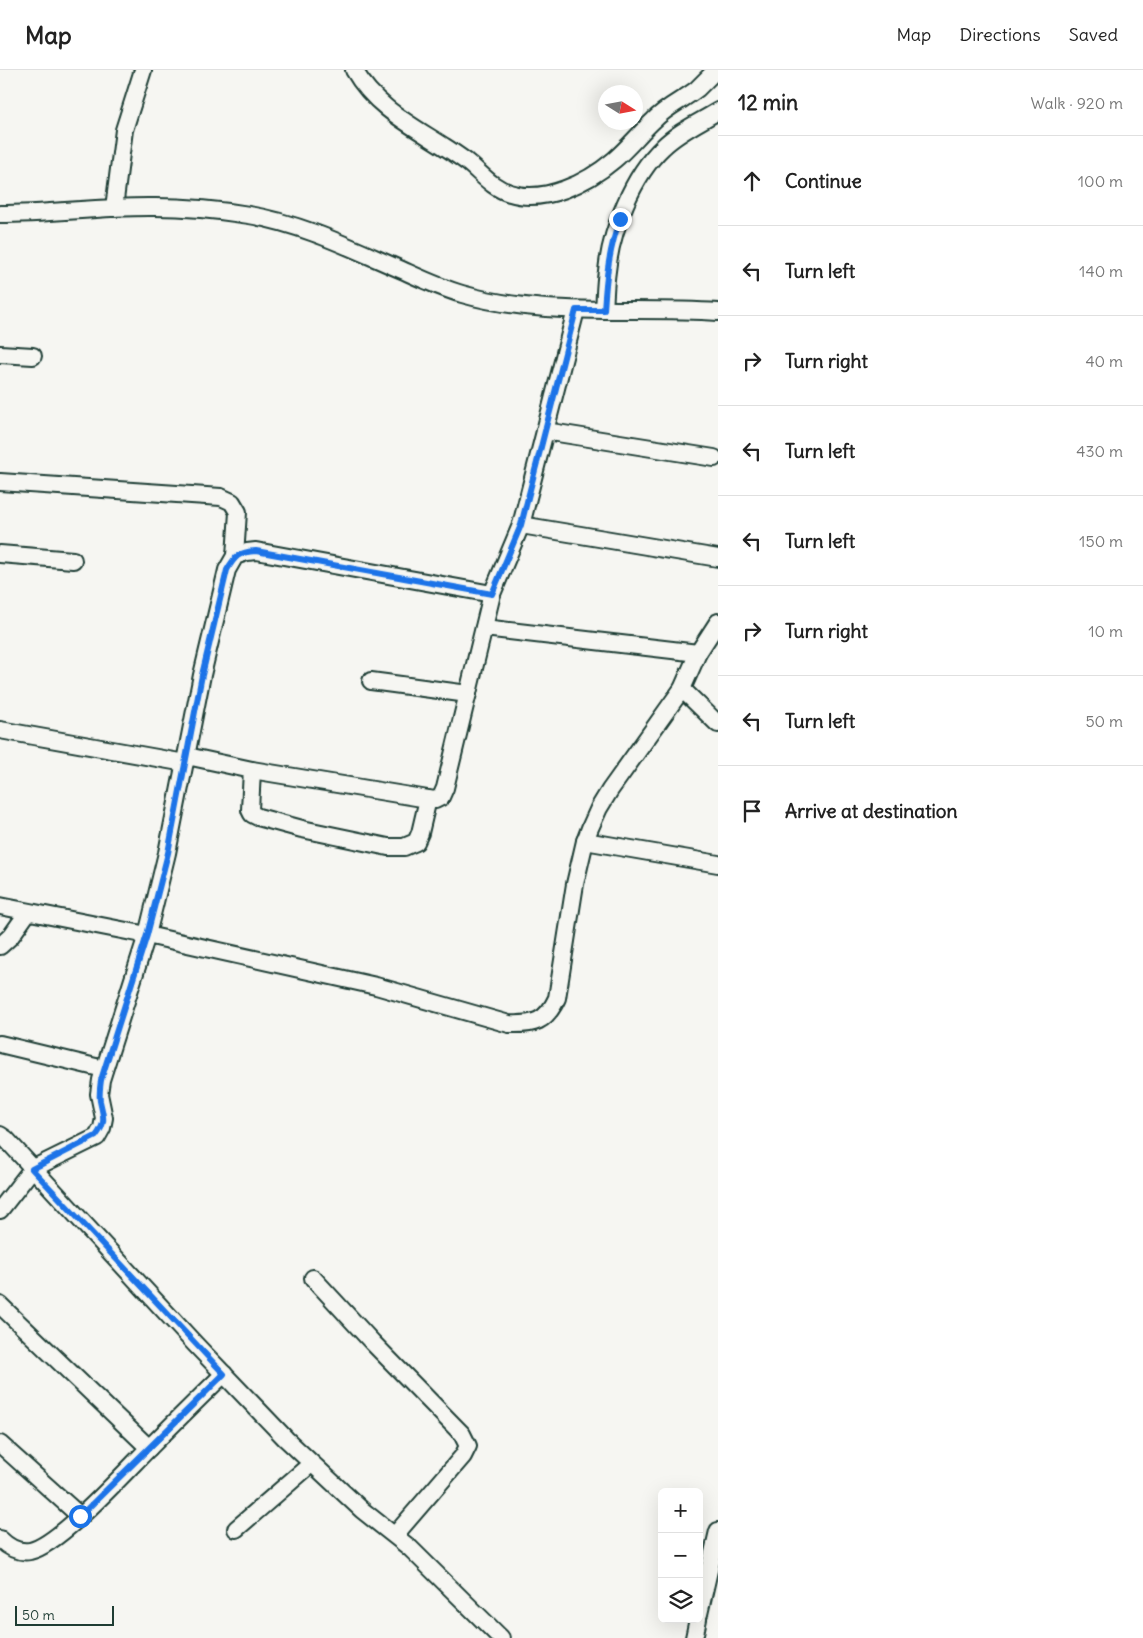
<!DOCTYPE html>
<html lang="en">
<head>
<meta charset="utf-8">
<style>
	:root { --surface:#fff; --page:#f6f6f6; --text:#222; --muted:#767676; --line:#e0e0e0 }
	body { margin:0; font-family:Delius,sans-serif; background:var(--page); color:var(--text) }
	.controls { position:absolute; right:15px; bottom:15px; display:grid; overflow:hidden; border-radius:8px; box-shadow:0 5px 20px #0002 }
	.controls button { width:45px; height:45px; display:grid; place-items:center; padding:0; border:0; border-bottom:1px solid var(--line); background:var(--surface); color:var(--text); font:25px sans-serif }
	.compass { position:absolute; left:598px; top:15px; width:45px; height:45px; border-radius:50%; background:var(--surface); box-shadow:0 5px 20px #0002; rotate:101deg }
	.scale { position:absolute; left:15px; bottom:12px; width:99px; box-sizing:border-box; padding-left:5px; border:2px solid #1f3d34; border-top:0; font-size:14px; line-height:18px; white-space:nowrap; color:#1f3d34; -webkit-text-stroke:4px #f6f6f2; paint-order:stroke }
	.stop { position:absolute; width:15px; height:15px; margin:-11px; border:4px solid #1a73e8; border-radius:50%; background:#fff }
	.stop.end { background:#1a73e8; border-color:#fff; box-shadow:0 1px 5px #0008 }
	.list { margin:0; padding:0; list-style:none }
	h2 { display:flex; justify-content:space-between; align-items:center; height:65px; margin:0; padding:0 20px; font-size:21px }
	h2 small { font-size:16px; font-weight:400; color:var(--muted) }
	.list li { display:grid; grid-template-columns:32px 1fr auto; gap:15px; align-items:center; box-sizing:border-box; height:90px; padding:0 20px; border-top:1px solid var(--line) }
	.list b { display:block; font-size:19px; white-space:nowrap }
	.list em { font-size:16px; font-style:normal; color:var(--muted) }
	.icon { flex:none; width:28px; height:28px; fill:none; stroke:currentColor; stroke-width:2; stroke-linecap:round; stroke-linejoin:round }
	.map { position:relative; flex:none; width:718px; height:1568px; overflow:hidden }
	header { display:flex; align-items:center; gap:30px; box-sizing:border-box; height:70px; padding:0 25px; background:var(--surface); border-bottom:1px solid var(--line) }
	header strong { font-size:24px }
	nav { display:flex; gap:28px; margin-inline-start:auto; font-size:18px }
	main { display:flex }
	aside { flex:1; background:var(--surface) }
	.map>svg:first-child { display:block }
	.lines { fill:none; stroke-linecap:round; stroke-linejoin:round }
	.minor-casing { stroke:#1f3d34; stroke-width:20 }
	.minor { stroke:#f6f6f2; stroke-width:16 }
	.route { stroke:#1a73e8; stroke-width:6 }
</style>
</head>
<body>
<header>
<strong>Map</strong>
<nav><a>Map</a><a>Directions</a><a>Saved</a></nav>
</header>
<main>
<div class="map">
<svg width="718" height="1568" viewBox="0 0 718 1568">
	<rect width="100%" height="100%" fill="#f6f6f2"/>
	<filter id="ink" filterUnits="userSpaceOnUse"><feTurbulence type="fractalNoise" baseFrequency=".02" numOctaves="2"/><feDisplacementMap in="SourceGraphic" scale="10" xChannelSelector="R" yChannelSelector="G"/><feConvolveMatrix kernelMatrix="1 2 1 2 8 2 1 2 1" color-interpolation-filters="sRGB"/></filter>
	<g filter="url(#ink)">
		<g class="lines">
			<defs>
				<g id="minor">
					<path d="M 354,0 C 375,37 411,55 445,77 C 453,82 460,87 467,92 C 481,103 492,118 510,123 C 544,134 587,113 614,90 C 628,78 640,63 654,50 C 666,37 683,30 697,19 C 703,13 710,6 716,0"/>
					<path d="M 114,138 L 124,60 L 143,0"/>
					<path d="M 0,144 C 52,144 103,136 155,137 C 187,137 218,140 249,145 C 303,154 353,179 402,200 C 422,209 441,218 462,224 C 545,248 633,236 718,242"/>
					<path d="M 604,240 C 605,227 605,214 607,201 C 611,160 633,105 663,77 C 678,62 700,52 718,41"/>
					<path d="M 0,284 L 33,286"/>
					<path d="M 545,361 L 714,388"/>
					<path d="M 0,412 L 221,427 L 232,432 L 238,442 L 235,486"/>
					<path d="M 521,455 L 718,488"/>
					<path d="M 0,484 L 73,490"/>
					<path d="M 484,558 L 698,583"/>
					<path d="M 371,611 L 468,624"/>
					<path d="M 682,619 L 718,654"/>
					<path d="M 0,660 L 185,693"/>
					<path d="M 187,686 L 252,700 L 428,729 L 435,730 L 441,727 L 445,718 L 492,524 L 521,455 L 576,240"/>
					<path d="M 252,700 L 250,740 L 252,744 L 258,747 L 302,759 L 388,777 L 404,777 L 416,772 L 420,763 L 428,729"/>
					<path d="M 585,771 L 718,794"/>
					<path d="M 0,836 L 147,865 L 376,916 L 509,954 C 534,955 546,952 557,928 L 575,814 L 585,771 L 590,758 L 599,738 L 610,720 L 682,619 L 698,583 L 718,552"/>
					<path d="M 0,876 L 11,866 L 28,842"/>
					<path d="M 0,974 L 104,999"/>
					<path d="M 0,1065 L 6,1069 L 195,1274 L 286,1369 L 362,1440 L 410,1478 L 501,1568"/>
					<path d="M 0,1140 L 32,1099 L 97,1067 L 102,1058 L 104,1048 L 99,1024 L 101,1010 L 147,865 L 167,783 L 202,605 L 227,500 L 235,486 L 247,482 L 256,481 L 492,524"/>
					<path d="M 313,1208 L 373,1273 L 462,1364 L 468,1376 L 463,1386 L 395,1465"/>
					<path d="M 0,1235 L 149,1378"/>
					<path d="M 0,1374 L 80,1446"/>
					<path d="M 236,1459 L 311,1394"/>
					<path d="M 0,1469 C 8,1477 18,1483 30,1481 C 59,1475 125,1402 148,1379 C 173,1354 198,1329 224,1304"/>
					<path d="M 699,1544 L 718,1461"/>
					<path d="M 694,1568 L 698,1549"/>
				</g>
			</defs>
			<use href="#minor" class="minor-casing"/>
			<use href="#minor" class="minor"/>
		</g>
	</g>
	<g class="lines" filter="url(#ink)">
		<path class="route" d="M 80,1446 L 224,1304 L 32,1099 L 96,1066 C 107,1052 103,1046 100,1031 C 99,1024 100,1017 101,1010 L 147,865 L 168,783 L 202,605 L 227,500 C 235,486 239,482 256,481 L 492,524 L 521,455 L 576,240 L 604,240 C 606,208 609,179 620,149"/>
	</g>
</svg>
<div class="controls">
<button>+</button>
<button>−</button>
<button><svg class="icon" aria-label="layers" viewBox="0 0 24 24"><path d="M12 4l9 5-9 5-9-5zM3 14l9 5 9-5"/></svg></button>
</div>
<svg class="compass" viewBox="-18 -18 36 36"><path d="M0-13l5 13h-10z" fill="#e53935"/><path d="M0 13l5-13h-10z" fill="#767676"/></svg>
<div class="scale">50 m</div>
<div class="stop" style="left:80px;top:1446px"></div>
<div class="stop end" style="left:620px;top:149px"></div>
</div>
<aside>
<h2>12 min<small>Walk · 920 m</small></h2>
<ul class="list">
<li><svg class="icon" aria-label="ahead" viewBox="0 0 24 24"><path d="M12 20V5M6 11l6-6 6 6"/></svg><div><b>Continue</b></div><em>100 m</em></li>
<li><svg class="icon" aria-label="left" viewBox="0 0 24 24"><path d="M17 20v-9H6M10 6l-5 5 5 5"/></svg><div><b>Turn left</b></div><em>140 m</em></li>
<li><svg class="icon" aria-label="right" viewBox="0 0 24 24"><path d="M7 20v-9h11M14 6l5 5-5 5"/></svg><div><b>Turn right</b></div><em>40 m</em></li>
<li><svg class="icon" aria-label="left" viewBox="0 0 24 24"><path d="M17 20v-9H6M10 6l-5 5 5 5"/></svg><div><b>Turn left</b></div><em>430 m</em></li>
<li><svg class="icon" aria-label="left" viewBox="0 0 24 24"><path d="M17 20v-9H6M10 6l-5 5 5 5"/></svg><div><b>Turn left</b></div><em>150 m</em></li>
<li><svg class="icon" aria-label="right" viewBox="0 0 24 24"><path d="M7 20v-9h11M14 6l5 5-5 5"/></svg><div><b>Turn right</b></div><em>10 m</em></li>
<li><svg class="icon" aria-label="left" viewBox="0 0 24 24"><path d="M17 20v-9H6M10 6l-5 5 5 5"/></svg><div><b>Turn left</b></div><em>50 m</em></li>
<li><svg class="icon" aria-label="arrive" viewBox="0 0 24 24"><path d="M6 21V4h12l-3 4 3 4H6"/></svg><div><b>Arrive at destination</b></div></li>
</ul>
</aside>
</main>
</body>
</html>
